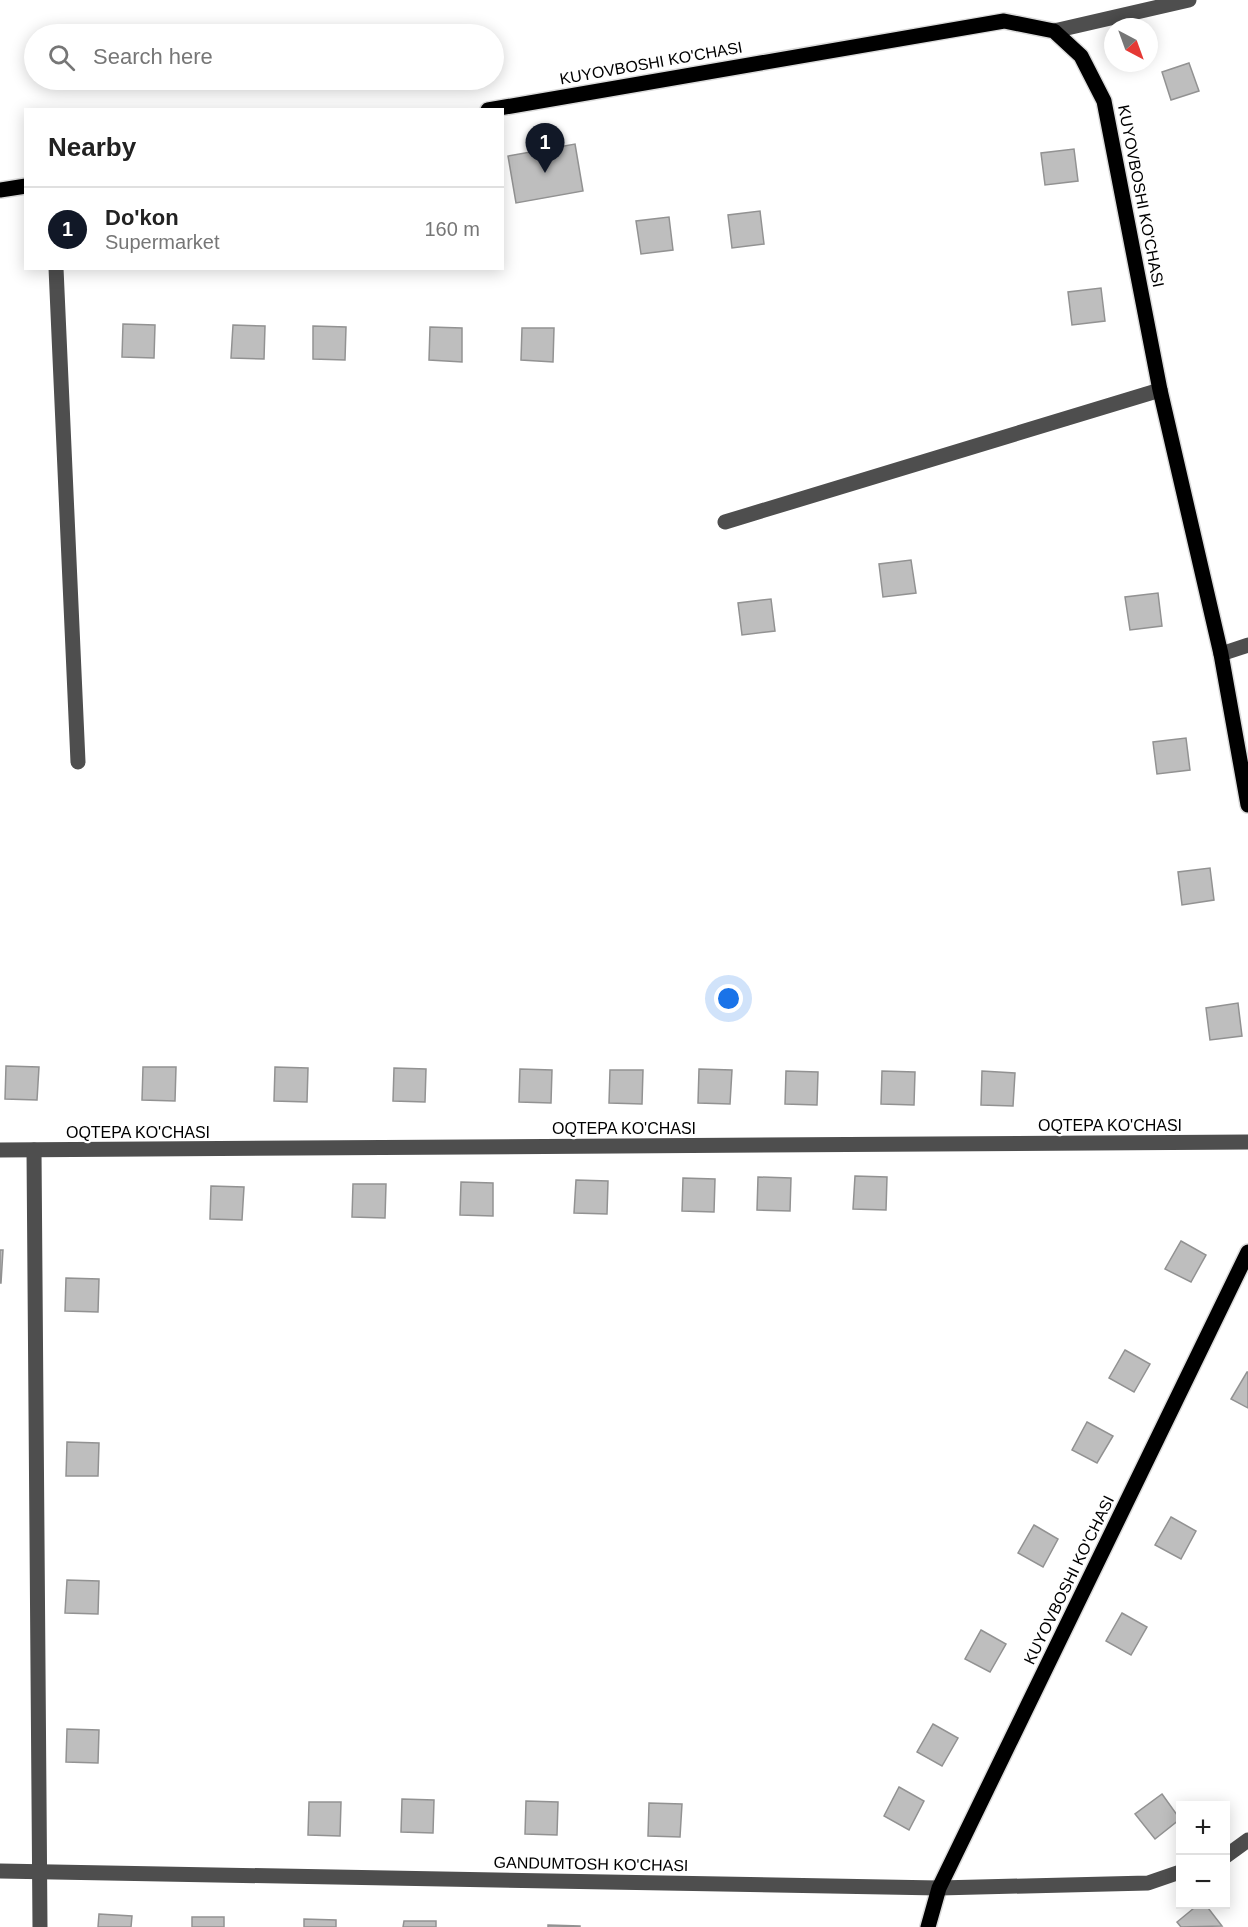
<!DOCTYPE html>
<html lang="en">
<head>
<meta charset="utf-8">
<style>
	:root { --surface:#fff; --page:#f6f6f6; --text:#222; --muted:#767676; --line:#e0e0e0; --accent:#111827 }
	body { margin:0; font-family:Arial,sans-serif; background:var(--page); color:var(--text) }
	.controls { position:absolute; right:18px; bottom:18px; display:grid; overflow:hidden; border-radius:0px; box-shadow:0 3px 15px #0003 }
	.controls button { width:54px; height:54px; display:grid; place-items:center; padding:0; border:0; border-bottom:2px solid var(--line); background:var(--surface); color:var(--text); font:30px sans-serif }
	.compass { position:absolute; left:1104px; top:18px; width:54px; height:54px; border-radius:50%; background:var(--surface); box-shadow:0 3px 15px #0003; rotate:139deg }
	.you { position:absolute; left:729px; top:999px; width:21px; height:21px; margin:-15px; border:4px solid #fff; border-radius:50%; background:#1a73e8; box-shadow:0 0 0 9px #1a73e833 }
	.badge { display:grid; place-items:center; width:39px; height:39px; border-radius:50%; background:var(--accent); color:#fff; font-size:20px; font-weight:700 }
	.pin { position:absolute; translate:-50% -50px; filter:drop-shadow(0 2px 3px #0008) }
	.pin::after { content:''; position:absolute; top:32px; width:21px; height:18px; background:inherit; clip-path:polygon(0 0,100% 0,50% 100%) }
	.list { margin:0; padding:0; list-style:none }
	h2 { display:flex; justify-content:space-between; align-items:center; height:78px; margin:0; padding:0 24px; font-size:26px }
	h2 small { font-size:20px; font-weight:400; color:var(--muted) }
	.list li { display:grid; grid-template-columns:39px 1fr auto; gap:18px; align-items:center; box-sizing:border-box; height:84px; padding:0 24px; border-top:2px solid var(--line) }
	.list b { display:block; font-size:22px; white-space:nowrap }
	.list p { margin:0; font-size:20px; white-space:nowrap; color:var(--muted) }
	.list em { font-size:20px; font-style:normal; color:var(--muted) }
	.icon { flex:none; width:33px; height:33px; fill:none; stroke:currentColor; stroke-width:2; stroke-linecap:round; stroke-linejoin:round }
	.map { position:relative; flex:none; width:1248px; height:1927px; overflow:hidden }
	.search { position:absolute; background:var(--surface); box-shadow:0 3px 15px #0003; left:24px; top:24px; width:480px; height:66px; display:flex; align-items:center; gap:15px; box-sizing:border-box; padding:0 21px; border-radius:33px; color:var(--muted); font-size:22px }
	.panel { position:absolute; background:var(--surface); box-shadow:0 3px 15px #0003; left:24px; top:108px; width:480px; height:162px; border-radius:0px }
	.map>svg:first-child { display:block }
	.building { fill:#bebebe; stroke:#929292; stroke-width:1.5 }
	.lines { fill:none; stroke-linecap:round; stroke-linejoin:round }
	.major-casing { stroke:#dbdbdb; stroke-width:18 }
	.minor { stroke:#4e4e4e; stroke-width:15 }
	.major { stroke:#000; stroke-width:15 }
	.labels { text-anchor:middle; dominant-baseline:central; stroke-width:4.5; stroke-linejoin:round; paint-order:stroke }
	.street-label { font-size:16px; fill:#000; stroke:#fff }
</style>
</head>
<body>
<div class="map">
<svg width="1248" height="1927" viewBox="0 0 1248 1927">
	<rect width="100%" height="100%" fill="#fff"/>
	<g class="building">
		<path d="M 1189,63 L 1199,91 L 1171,100 L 1162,72 Z"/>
		<path d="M 575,144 L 583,191 L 516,203 L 508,156 Z"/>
		<path d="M 1074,149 L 1078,181 L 1045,185 L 1041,153 Z"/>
		<path d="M 760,211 L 764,244 L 732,248 L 728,215 Z"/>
		<path d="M 669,217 L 673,250 L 641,254 L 636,221 Z"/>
		<path d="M 1101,288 L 1105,321 L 1072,325 L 1068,292 Z"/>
		<path d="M 123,324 L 155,325 L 154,358 L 122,357 Z"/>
		<path d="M 233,325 L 265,326 L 264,359 L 231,358 Z"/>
		<path d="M 313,326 L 346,327 L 345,360 L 313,359 Z"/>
		<path d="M 430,327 L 462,328 L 462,362 L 429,360 Z"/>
		<path d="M 522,328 L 554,328 L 553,362 L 521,360 Z"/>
		<path d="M 911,560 L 916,593 L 883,597 L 879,564 Z"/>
		<path d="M 1158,593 L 1162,626 L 1130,630 L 1125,597 Z"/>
		<path d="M 771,599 L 775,631 L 742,635 L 738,603 Z"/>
		<path d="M 1186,738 L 1190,770 L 1157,774 L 1153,742 Z"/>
		<path d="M 1210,868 L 1214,900 L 1182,905 L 1178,872 Z"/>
		<path d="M 1238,1003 L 1242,1036 L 1210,1040 L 1206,1008 Z"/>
		<path d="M 6,1066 L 39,1067 L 37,1100 L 5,1099 Z"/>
		<path d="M 143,1067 L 176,1067 L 175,1101 L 142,1100 Z"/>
		<path d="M 275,1067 L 308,1068 L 307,1102 L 274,1101 Z"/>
		<path d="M 394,1068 L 426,1069 L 425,1102 L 393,1101 Z"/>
		<path d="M 520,1069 L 552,1070 L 551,1103 L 519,1102 Z"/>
		<path d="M 699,1069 L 732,1070 L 730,1104 L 698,1103 Z"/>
		<path d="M 610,1070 L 643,1070 L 642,1104 L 609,1103 Z"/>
		<path d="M 786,1071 L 818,1072 L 817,1105 L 785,1104 Z"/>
		<path d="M 882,1071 L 915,1072 L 914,1105 L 881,1104 Z"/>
		<path d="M 982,1071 L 1015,1073 L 1013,1106 L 981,1105 Z"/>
		<path d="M 855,1176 L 887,1177 L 886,1210 L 853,1209 Z"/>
		<path d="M 758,1177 L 791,1178 L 790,1211 L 757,1210 Z"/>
		<path d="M 683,1178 L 715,1179 L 714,1212 L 682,1211 Z"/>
		<path d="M 576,1180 L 608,1181 L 607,1214 L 574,1213 Z"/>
		<path d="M 461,1182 L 493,1183 L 493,1216 L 460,1215 Z"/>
		<path d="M 353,1184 L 386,1184 L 385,1218 L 352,1217 Z"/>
		<path d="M 211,1186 L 244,1187 L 242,1220 L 210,1219 Z"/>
		<path d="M 1181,1241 L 1206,1255 L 1191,1282 L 1165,1269 Z"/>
		<path d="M 0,1250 L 3,1250 L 1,1283 L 0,1283 Z"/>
		<path d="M 66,1278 L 99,1279 L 98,1312 L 65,1311 Z"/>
		<path d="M 1125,1350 L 1150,1364 L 1134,1392 L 1109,1378 Z"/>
		<path d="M 1247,1372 L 1248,1372 L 1248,1408 L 1231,1399 Z"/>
		<path d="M 1087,1422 L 1113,1436 L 1097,1463 L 1072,1450 Z"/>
		<path d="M 67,1442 L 99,1443 L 98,1476 L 66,1476 Z"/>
		<path d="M 1171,1517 L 1196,1531 L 1181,1559 L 1155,1545 Z"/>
		<path d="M 1034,1525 L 1058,1539 L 1043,1567 L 1018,1553 Z"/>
		<path d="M 67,1580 L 99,1581 L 98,1614 L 65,1613 Z"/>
		<path d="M 1122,1613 L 1147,1627 L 1131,1655 L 1106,1641 Z"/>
		<path d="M 981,1630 L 1006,1644 L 990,1672 L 965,1659 Z"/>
		<path d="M 933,1724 L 958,1738 L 942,1766 L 917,1752 Z"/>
		<path d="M 67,1729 L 99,1730 L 98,1763 L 66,1762 Z"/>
		<path d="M 899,1787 L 924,1801 L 909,1830 L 884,1816 Z"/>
		<path d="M 1162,1794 L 1180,1819 L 1155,1839 L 1135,1814 Z"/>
		<path d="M 402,1799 L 434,1800 L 433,1833 L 401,1832 Z"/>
		<path d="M 526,1801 L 558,1802 L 557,1835 L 525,1834 Z"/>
		<path d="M 309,1802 L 341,1802 L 340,1836 L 308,1835 Z"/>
		<path d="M 649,1803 L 682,1804 L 680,1837 L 648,1836 Z"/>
		<path d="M 1199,1904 L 1205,1904 L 1222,1926 L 1181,1927 L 1177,1922 Z"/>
		<path d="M 99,1914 L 132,1916 L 131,1927 L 98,1927 Z"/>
		<rect x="192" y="1917" width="32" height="10"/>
		<path d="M 304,1919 L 336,1920 L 336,1927 L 304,1927 Z"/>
		<path d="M 404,1921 L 436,1921 L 436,1927 L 403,1927 Z"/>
		<path d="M 548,1925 L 580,1926 L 580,1927 L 548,1927 Z"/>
	</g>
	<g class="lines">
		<defs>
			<g id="major">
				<path d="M 488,110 L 1004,21 L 1054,31 L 1081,56 L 1104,101 L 1160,390 L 1221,654 L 1248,805"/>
				<path d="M 0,190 L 26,186"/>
				<path d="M 928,1927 L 939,1888 L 1248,1252"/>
			</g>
		</defs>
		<use href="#major" class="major-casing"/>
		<g class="minor">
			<path d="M 1054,31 L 1189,0"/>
			<path d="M 56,268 L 78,762"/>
			<path d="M 725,522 L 1160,390"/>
			<path d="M 1221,654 L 1248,645"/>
			<path d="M 0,1150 L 1248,1142"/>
			<path d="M 34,1150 L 40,1927"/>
			<path d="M 1226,1856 L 1248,1840"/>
			<path d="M 0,1871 L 939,1888 L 1148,1883 L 1180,1872"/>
		</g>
		<use href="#major" class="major"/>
	</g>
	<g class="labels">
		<g class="street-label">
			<text transform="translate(651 63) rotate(-10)">KUYOVBOSHI KO'CHASI</text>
			<text transform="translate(1141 196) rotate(79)">KUYOVBOSHI KO'CHASI</text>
			<text x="1110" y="1125">OQTEPA KO'CHASI</text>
			<text x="624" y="1128">OQTEPA KO'CHASI</text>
			<text x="138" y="1132">OQTEPA KO'CHASI</text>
			<text transform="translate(1069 1580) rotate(-64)">KUYOVBOSHI KO'CHASI</text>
			<text transform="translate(591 1864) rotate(1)">GANDUMTOSH KO'CHASI</text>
		</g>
	</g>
</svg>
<div class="controls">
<button>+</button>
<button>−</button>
</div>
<svg class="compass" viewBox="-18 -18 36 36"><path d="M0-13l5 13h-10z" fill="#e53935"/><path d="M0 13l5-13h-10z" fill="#767676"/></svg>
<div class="you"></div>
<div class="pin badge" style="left:545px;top:173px">1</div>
<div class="search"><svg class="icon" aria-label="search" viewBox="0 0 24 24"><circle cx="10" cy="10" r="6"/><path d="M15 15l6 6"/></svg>Search here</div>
<section class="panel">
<h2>Nearby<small></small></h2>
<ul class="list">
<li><span class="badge">1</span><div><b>Do'kon</b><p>Supermarket</p></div><em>160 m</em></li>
</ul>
</section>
</div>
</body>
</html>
